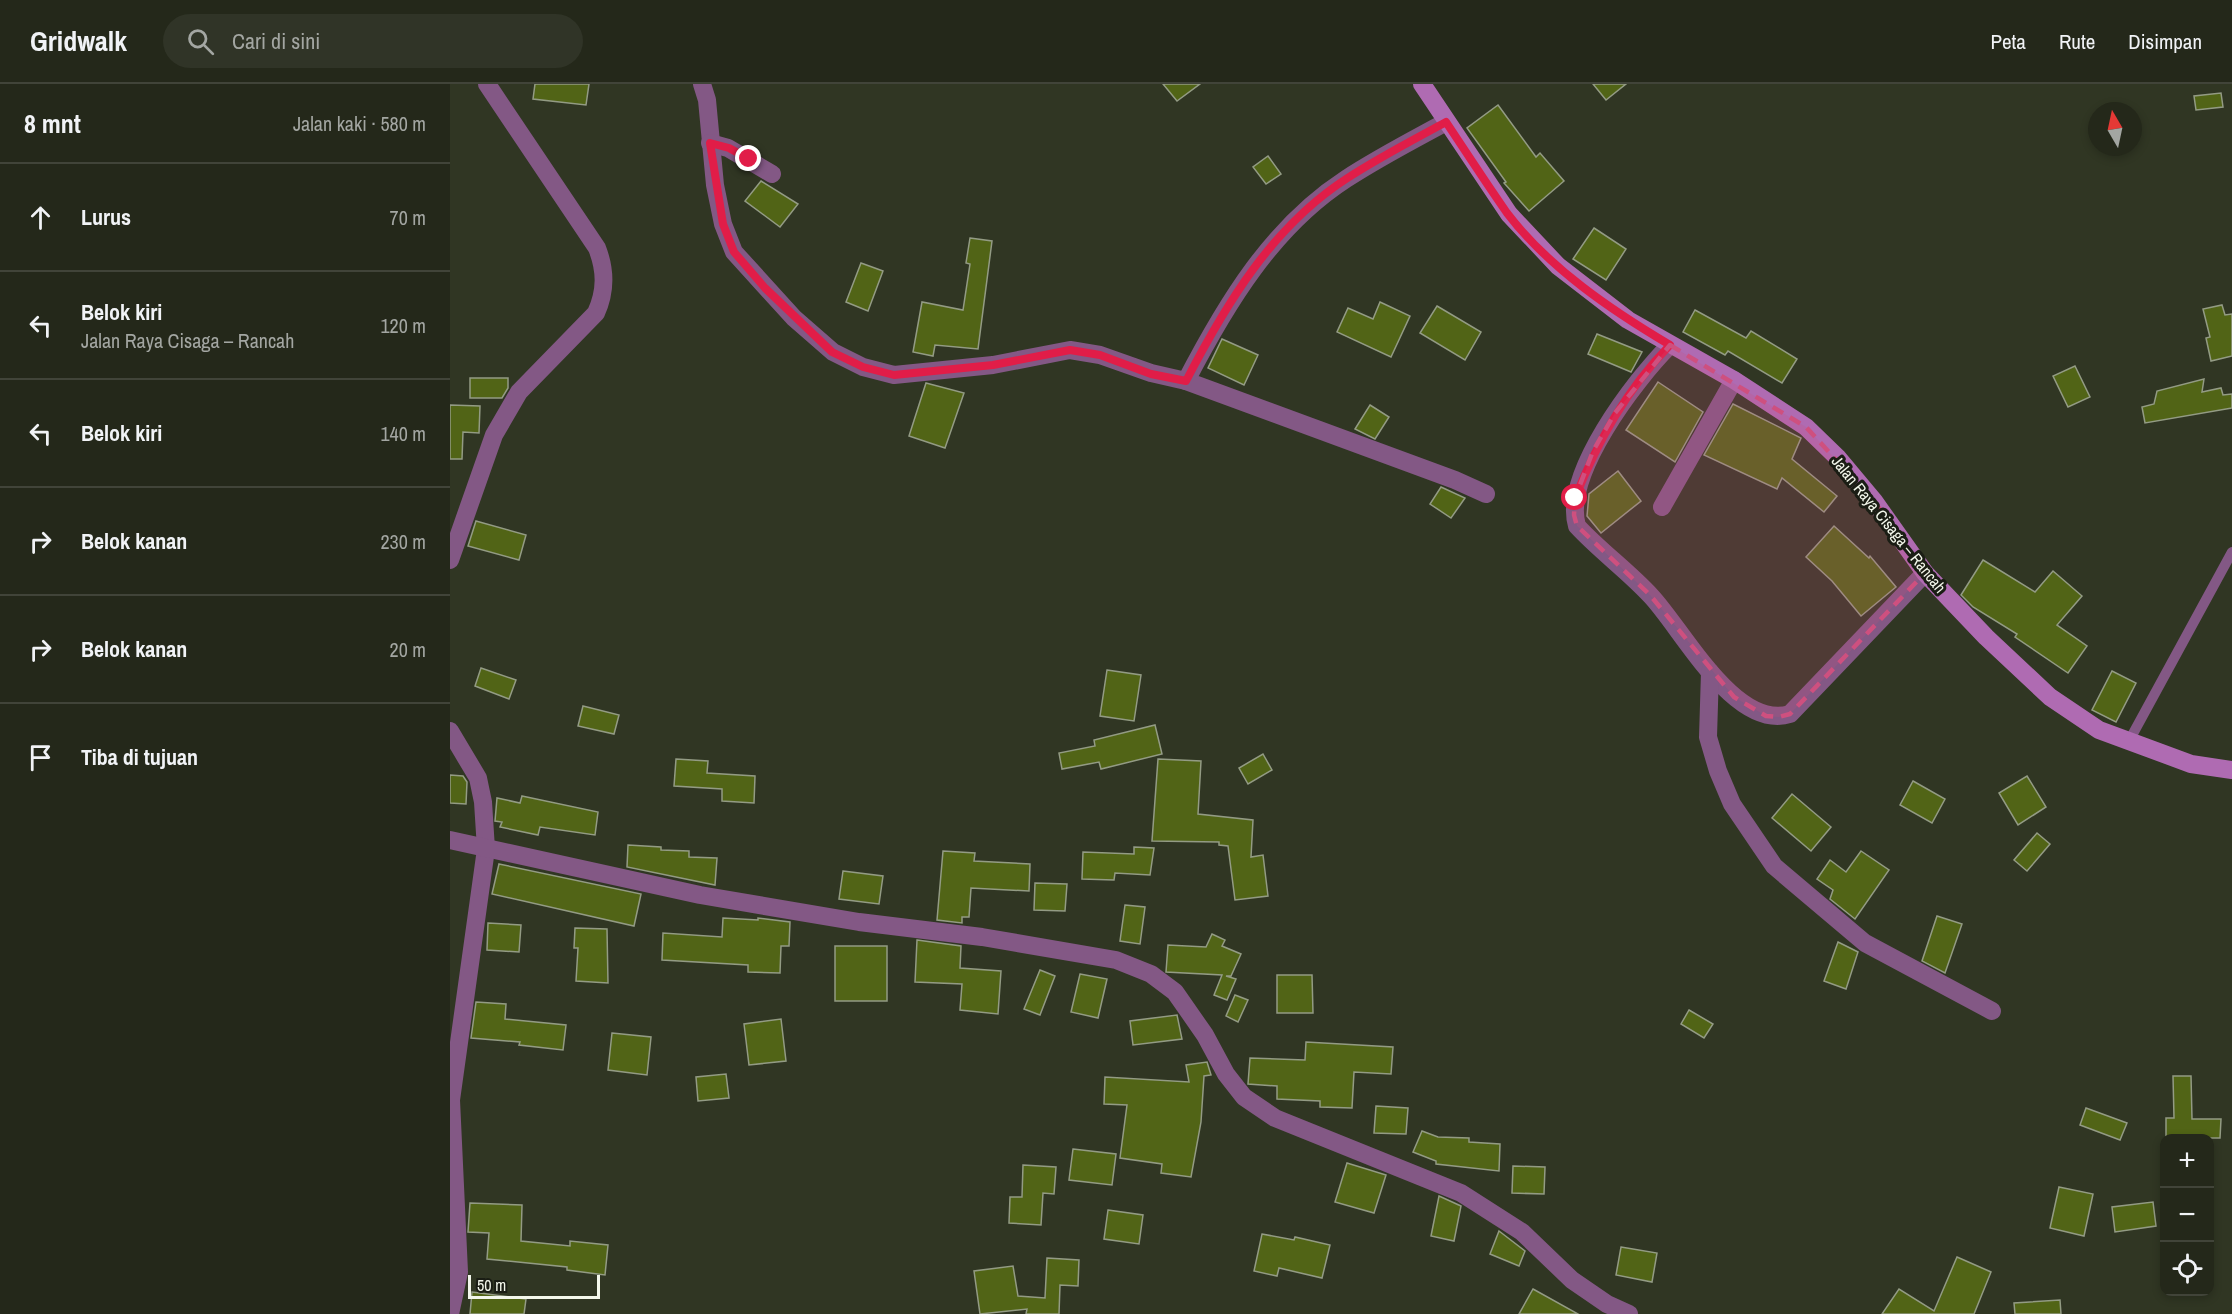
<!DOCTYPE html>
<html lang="id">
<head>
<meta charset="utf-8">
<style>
	:root { --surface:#24281a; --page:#303427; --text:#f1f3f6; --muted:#a3a6a2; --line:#414439 }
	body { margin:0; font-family:"Archivo Narrow",sans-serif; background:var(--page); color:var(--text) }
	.controls { position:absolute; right:18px; bottom:18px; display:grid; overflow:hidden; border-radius:12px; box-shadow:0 3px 9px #0003 }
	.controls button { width:54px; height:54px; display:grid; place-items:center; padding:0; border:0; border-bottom:2px solid var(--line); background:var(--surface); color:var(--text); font:30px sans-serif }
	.compass { position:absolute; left:1638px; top:18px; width:54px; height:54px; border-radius:50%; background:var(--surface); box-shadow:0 3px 9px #0003; rotate:351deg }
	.scale { position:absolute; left:18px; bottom:15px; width:132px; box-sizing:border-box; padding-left:6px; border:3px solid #f3f7eb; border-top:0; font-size:16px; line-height:21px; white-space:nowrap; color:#f3f7eb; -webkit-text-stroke:4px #1a1d14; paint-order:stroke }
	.stop { position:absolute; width:18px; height:18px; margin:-14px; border:4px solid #e11d48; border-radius:50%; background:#fff }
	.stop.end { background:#e11d48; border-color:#fff; box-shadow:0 2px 6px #0008 }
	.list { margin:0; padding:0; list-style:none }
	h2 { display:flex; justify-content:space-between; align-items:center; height:78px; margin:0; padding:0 24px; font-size:26px }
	h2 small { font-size:20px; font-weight:400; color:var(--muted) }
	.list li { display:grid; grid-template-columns:39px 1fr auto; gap:18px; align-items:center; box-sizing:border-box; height:108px; padding:0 24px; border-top:2px solid var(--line) }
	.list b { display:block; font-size:22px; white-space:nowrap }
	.list p { margin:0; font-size:20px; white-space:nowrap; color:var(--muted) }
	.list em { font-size:20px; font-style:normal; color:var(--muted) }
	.icon { flex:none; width:33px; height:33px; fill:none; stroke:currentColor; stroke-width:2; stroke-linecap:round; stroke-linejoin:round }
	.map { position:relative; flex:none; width:1782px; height:1230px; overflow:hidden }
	header { display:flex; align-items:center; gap:36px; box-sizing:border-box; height:84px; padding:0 30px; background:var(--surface); border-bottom:2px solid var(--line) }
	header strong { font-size:28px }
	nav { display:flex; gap:33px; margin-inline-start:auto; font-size:21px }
	.search { width:420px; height:54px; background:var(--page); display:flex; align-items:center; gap:15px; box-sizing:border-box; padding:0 21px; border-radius:33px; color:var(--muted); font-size:22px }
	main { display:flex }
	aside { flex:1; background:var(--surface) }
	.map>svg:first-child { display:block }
	.building { fill:#516416; stroke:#939b84; stroke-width:1.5 }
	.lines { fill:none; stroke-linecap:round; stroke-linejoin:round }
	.lane { stroke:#835885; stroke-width:10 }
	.street { stroke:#835885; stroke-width:18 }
	.secondary { stroke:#af6bb2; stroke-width:18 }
	.route { stroke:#e11d48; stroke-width:8 }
	.marked { fill:#ce507f; fill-opacity:0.2; stroke:#ce507f; stroke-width:4.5; stroke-dasharray:12 8; stroke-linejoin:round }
	.labels { text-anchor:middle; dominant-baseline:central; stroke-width:6; stroke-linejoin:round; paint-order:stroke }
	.street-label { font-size:16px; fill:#f3f7eb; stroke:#1a1d14 }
</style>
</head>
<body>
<header>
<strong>Gridwalk</strong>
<div class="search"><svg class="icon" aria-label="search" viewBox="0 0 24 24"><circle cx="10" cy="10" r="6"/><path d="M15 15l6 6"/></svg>Cari di sini</div>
<nav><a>Peta</a><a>Rute</a><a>Disimpan</a></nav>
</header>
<main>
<aside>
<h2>8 mnt<small>Jalan kaki · 580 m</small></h2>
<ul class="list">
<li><svg class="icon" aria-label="ahead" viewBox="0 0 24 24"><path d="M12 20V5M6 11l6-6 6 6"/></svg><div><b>Lurus</b></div><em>70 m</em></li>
<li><svg class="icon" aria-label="left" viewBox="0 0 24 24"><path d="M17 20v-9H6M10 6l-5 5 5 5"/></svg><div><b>Belok kiri</b><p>Jalan Raya Cisaga – Rancah</p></div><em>120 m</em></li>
<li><svg class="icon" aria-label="left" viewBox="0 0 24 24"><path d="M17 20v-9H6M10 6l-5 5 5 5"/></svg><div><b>Belok kiri</b></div><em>140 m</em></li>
<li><svg class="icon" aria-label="right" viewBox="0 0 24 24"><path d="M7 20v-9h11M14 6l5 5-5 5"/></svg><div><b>Belok kanan</b></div><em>230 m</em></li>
<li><svg class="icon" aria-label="right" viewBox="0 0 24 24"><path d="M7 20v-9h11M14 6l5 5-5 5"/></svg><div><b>Belok kanan</b></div><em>20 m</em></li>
<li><svg class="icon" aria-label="arrive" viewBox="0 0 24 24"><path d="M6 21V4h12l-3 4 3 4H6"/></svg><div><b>Tiba di tujuan</b></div></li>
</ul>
</aside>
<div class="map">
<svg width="1782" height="1230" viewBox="0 0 1782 1230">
	<rect width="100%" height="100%" fill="#303623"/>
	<g class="building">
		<path d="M 85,0 L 139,0 L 136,21 L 83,15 Z"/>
		<path d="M 713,0 L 750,0 L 727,17 Z"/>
		<path d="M 1143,0 L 1176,0 L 1156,16 Z"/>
		<path d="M 1771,9 L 1773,23 L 1746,26 L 1744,12 Z"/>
		<path d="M 1048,21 L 1086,73 L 1090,69 L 1114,97 L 1079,127 L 1054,99 L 1056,98 L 1017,44 Z"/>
		<path d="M 818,72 L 831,90 L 816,100 L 803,83 Z"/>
		<path d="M 311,97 L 348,120 L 330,143 L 295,117 Z"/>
		<path d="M 1144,144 L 1176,165 L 1156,196 L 1123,175 Z"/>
		<path d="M 520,154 L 542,157 L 528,265 L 485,261 L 483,272 L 463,268 L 472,218 L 513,226 L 520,180 L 516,179 Z"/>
		<path d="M 411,179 L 433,187 L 418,227 L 396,218 Z"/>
		<path d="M 930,218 L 960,232 L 941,273 L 887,248 L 898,224 L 923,235 Z"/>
		<path d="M 1772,221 L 1775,231 L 1782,230 L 1782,272 L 1761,277 L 1756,254 L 1760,253 L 1753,225 Z"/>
		<path d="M 987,222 L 1031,248 L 1015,276 L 970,249 Z"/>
		<path d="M 1245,226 L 1296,254 L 1301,247 L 1347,275 L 1332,299 L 1278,267 L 1275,271 L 1233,248 Z"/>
		<path d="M 1147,250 L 1192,268 L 1181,288 L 1138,270 Z"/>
		<path d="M 772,255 L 808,271 L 794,301 L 758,284 Z"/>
		<path d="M 1625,282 L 1640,313 L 1618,323 L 1603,292 Z"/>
		<path d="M 20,294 L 58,294 L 58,304 L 52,314 L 20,314 Z"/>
		<path d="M 1754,295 L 1752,308 L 1771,304 L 1773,311 L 1782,310 L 1782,324 L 1695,339 L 1692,323 L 1704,320 L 1707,307 Z"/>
		<path d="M 1208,298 L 1253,328 L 1225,378 L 1176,346 Z"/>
		<path d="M 476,299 L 514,309 L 495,364 L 459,352 Z"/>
		<path d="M 1283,320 L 1351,354 L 1342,375 L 1387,412 L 1374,428 L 1332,394 L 1327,405 L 1254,371 Z"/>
		<path d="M 0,321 L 30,322 L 29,349 L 13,348 L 12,375 L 0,375 Z"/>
		<path d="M 920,321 L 939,333 L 925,355 L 905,345 Z"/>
		<path d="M 1168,387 L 1191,417 L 1151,449 L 1137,432 L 1139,410 Z"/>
		<path d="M 991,403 L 1015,414 L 1001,434 L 980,420 Z"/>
		<path d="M 26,437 L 76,451 L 69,476 L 18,462 Z"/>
		<path d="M 1384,442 L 1419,474 L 1420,472 L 1446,503 L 1411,532 L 1382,497 L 1356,473 Z"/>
		<path d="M 1533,476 L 1585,508 L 1603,487 L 1632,512 L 1607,541 L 1637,562 L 1618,589 L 1565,553 L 1567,550 L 1523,523 L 1511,511 Z"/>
		<path d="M 31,584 L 66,596 L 59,615 L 25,602 Z"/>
		<path d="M 657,586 L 691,591 L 684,637 L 650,632 Z"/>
		<path d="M 1662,587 L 1686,599 L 1666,638 L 1642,626 Z"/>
		<path d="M 133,622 L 169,631 L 164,650 L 128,642 Z"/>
		<path d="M 705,641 L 712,670 L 651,685 L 649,678 L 612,685 L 609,669 L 645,662 L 644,656 Z"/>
		<path d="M 813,670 L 822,686 L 798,700 L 789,684 Z"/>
		<path d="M 226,675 L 258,677 L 257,689 L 305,692 L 304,719 L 272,717 L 272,705 L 224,702 Z"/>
		<path d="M 708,675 L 751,677 L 748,730 L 803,736 L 801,773 L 813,771 L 818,812 L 785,816 L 778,762 L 769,761 L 769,758 L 702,757 Z"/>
		<path d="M 0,691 L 13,692 L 17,698 L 16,720 L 0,719 Z"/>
		<path d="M 1577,692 L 1596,723 L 1568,741 L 1549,709 Z"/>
		<path d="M 1463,697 L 1495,715 L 1482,739 L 1450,721 Z"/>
		<path d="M 1342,710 L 1381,743 L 1361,767 L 1322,734 Z"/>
		<path d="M 72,712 L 148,728 L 145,751 L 90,743 L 88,751 L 50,743 L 52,738 L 45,737 L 47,714 L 70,719 Z"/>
		<path d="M 1587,749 L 1600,760 L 1577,787 L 1564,776 Z"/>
		<path d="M 178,761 L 211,763 L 211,766 L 239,767 L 239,773 L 267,774 L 265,801 L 177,783 Z"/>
		<path d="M 684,763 L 704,764 L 700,791 L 665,789 L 664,796 L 632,795 L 633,768 L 684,770 Z"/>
		<path d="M 493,767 L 525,769 L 524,777 L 580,780 L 579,807 L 521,804 L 519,833 L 512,833 L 512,839 L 487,836 Z"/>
		<path d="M 1411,767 L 1439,786 L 1405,835 L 1380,815 L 1383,806 L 1367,795 L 1380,776 L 1396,788 Z"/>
		<path d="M 49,780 L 191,810 L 184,842 L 42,810 Z"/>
		<path d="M 393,787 L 433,792 L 429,820 L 389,815 Z"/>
		<path d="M 585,799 L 617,800 L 615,827 L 584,826 Z"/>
		<path d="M 675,821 L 695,823 L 690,860 L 670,857 Z"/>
		<path d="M 1487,832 L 1512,840 L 1495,889 L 1472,877 Z"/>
		<path d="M 273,834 L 308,836 L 308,834 L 340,838 L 339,862 L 331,862 L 330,889 L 298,888 L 298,881 L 212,876 L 213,849 L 272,853 Z"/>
		<path d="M 38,839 L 71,841 L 69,868 L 37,866 Z"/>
		<path d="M 125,844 L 157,845 L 158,899 L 126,897 L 128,864 L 124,864 Z"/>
		<path d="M 762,850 L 775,856 L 772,862 L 791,870 L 781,892 L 776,892 L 786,895 L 777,916 L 764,911 L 772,891 L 716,888 L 718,861 L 756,863 Z"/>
		<path d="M 467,856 L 511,862 L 510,884 L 551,887 L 548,930 L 510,926 L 512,900 L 465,898 Z"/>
		<path d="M 1388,858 L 1408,868 L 1396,905 L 1374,897 Z"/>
		<rect x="385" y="862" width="52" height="55"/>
		<path d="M 590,886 L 605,892 L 590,931 L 574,925 Z"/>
		<path d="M 630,890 L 657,895 L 648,934 L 621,928 Z"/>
		<path d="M 827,891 L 862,891 L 863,929 L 827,929 Z"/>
		<path d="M 785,911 L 798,916 L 788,938 L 776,932 Z"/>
		<path d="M 26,918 L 56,920 L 55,935 L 116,941 L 113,966 L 69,961 L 70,958 L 21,954 Z"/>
		<path d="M 1239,926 L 1263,940 L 1254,954 L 1231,940 Z"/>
		<path d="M 727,931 L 732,955 L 683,961 L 680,937 Z"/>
		<path d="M 331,935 L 336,977 L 299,981 L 294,940 Z"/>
		<path d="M 162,949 L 201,953 L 197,991 L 158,986 Z"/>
		<path d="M 856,958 L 943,963 L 941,990 L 904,988 L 902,1024 L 870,1023 L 870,1017 L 827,1015 L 827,1002 L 798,1000 L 800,974 L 855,976 Z"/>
		<path d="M 757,978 L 761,991 L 754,992 L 751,1038 L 741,1093 L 711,1089 L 712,1080 L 670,1074 L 677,1021 L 654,1020 L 655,993 L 739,998 L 736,981 Z"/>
		<path d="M 276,990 L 279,1014 L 248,1017 L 246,993 Z"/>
		<path d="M 1723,992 L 1741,992 L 1742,1035 L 1771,1035 L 1770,1054 L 1716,1054 L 1716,1034 L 1724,1034 Z"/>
		<path d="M 926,1022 L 958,1024 L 956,1050 L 924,1049 Z"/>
		<path d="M 1636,1024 L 1677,1039 L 1670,1056 L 1630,1041 Z"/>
		<path d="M 972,1047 L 988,1053 L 1019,1054 L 1019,1058 L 1050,1060 L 1049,1087 L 986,1080 L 986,1077 L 963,1068 Z"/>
		<path d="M 623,1065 L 666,1070 L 662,1101 L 619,1096 Z"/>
		<path d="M 897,1079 L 936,1091 L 924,1129 L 885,1118 Z"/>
		<path d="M 573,1081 L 606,1083 L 604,1110 L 593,1109 L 591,1141 L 559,1139 L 560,1113 L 572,1113 Z"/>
		<path d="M 1063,1082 L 1095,1083 L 1094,1110 L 1062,1109 Z"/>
		<path d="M 1609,1103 L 1643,1110 L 1634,1152 L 1600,1144 Z"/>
		<path d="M 989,1112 L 1011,1122 L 1004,1157 L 981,1152 Z"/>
		<path d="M 1703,1118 L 1706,1142 L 1665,1148 L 1662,1123 Z"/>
		<path d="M 20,1119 L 72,1121 L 71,1157 L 120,1162 L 120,1157 L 158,1161 L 155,1191 L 117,1186 L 117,1183 L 37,1175 L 39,1149 L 18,1148 Z"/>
		<path d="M 658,1126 L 693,1131 L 689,1160 L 654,1155 Z"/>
		<path d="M 1049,1147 L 1075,1167 L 1069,1182 L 1040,1170 Z"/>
		<path d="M 812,1150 L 844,1156 L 845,1153 L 880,1161 L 872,1194 L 829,1184 L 827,1192 L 804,1187 Z"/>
		<path d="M 1171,1163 L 1207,1169 L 1202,1198 L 1166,1191 Z"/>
		<path d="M 1507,1173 L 1541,1188 L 1524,1230 L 1432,1230 L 1449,1205 L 1484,1227 Z"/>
		<path d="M 597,1174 L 629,1176 L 628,1202 L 610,1201 L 609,1230 L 576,1230 L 577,1225 L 530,1230 L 524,1187 L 563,1182 L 568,1212 L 595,1214 Z"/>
		<path d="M 1083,1205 L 1128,1230 L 1069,1230 Z"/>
		<path d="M 22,1208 L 76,1215 L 74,1230 L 20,1230 Z"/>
		<path d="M 1610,1216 L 1611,1230 L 1565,1230 L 1564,1219 Z"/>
	</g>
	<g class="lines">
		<path class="lane" d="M 1679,657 L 1782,468"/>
		<g class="street">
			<path d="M 252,0 L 257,16 L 265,101 L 273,140 L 284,168 L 344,234 L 383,268 L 413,283 L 444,291 L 543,281 L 620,266 L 650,271 L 701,289 L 736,297"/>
			<path d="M 996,38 C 963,56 928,74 896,95 C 822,143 776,220 736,297 L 1005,396 L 1036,410"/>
			<path d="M 260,59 L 278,64 L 322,90"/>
			<path d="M 1220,261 C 1185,296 1112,391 1127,442 C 1150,467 1178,487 1201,512 C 1233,546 1285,647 1340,630 L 1475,489"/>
			<path d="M 1212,423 L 1284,296"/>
			<path d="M 0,476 L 44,351 L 69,308 L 146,229 C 156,207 156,187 147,164 L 37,0"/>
			<path d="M 1260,588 L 1258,653 L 1268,687 L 1282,720 L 1324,782 L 1415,859 L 1542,927"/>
			<path d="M 0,647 L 28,694 L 33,718 L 36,765 L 1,1016 L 9,1188 L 0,1230"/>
			<path d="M 0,756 L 250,811 L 409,838 L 532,853 L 666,876 L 701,890 L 725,908 L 755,951 L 776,990 L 794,1013 L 825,1034 L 1011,1109 L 1072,1148 L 1122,1196 L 1157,1220 L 1179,1230"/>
		</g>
		<path class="secondary" d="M 972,0 L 1059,130 L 1108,182 L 1178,236 L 1284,296 L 1356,343 L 1388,374 L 1424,417 L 1475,489 L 1536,553 L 1600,613 L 1649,646 L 1741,680 L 1782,686"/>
	</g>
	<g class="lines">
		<path class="route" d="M 299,75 L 279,64 L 260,59 L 273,140 L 284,168 L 315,204 L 382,268 L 413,283 L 444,291 L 543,281 L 620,266 L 650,271 L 701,290 L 736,297 C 776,220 822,143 896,95 C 928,74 963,56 996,38 C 1016,68 1036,99 1057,129 C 1099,184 1161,226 1220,261 C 1176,306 1148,357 1125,414"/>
	</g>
	<path class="marked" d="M 1220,261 L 1356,343 L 1424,417 L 1475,489 L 1340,630 L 1329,633 L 1316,632 L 1284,613 L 1200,511 L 1127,442 L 1124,431 L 1125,414 L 1143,367 L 1165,329 Z"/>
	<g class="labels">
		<g class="street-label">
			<text transform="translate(1439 440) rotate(51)">Jalan Raya Cisaga – Rancah</text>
		</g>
	</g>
</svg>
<div class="controls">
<button>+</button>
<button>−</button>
<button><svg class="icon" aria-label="locate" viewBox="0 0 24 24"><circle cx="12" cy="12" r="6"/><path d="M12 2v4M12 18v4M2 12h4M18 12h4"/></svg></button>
</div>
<svg class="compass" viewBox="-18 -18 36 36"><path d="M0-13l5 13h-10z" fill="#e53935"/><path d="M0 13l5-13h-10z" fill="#a3a6a2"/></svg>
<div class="scale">50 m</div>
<div class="stop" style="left:1125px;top:414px"></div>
<div class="stop end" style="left:299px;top:75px"></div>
</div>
</main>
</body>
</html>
